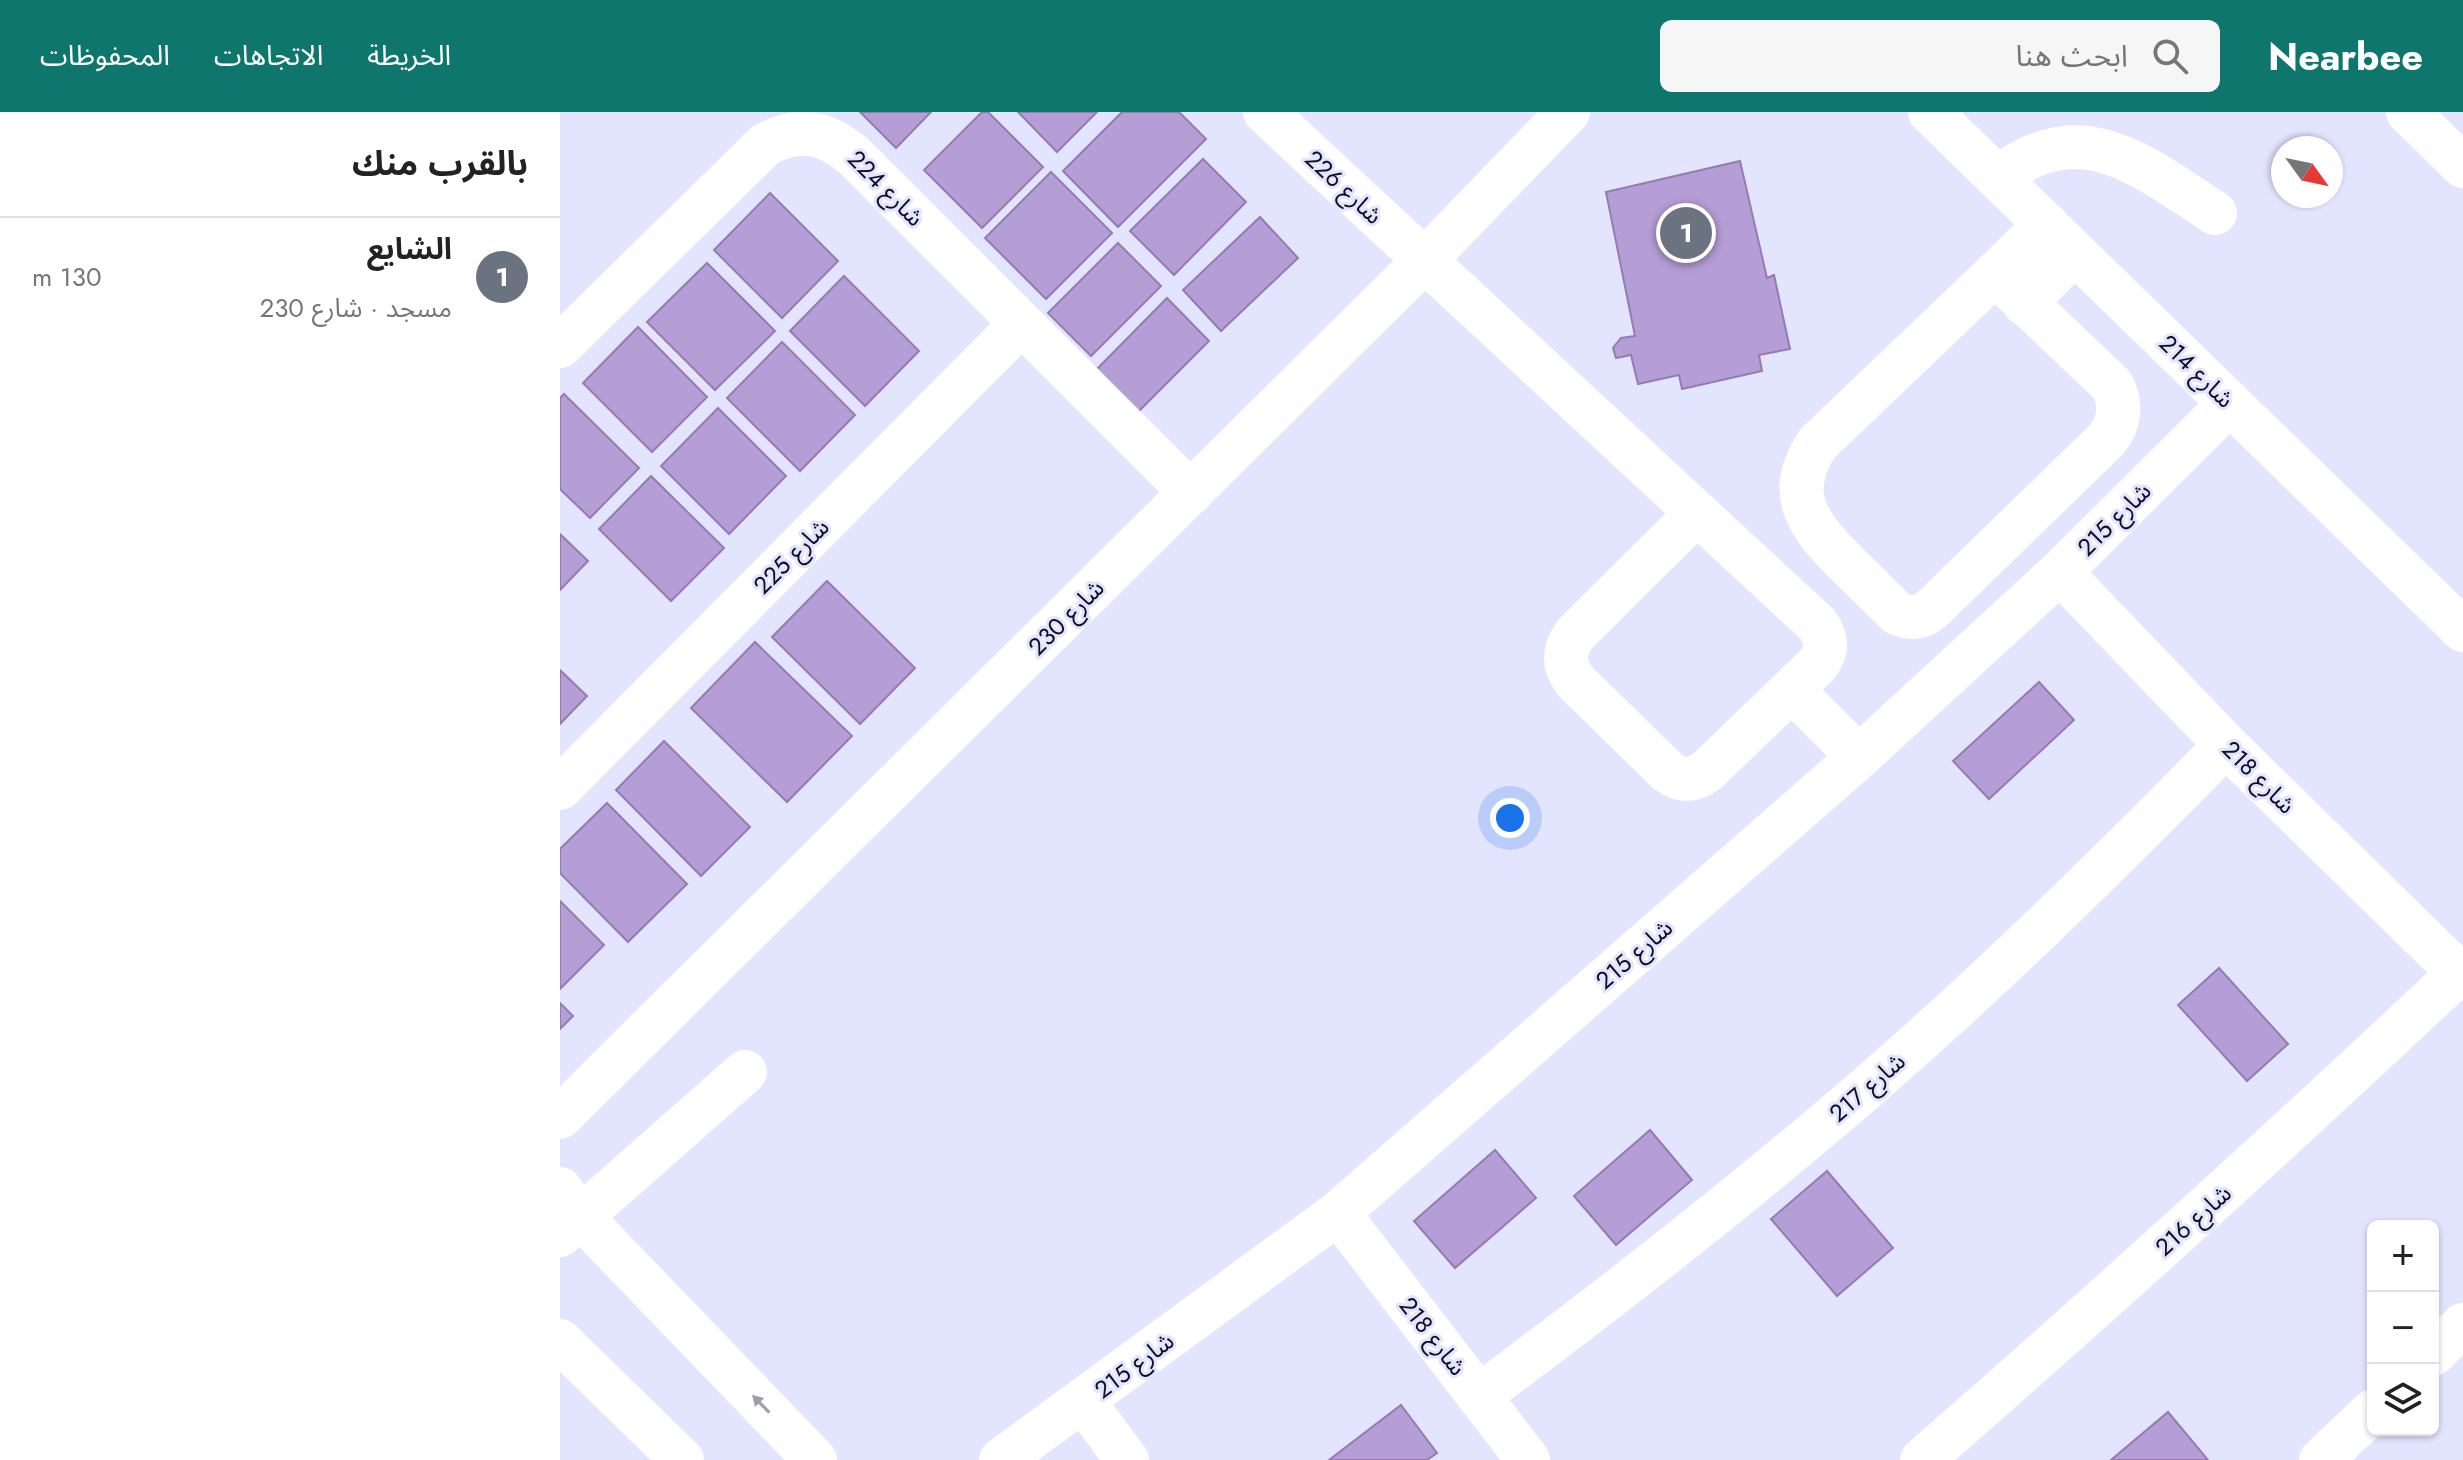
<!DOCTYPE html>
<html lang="ar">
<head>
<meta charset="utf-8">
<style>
	:root { --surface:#fff; --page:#f6f6f6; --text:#222; --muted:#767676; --line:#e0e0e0; --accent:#0f766e }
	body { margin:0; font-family:Jost,"Noto Sans Arabic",sans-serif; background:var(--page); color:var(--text); direction:rtl }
	.controls { position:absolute; right:24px; bottom:24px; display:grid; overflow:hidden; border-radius:12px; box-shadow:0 2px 6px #0004 }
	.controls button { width:72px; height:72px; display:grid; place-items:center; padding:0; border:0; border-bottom:2px solid var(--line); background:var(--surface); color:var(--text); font:40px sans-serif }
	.compass { position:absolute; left:1711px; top:24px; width:72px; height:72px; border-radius:50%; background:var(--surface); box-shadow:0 2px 6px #0004; rotate:123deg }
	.you { position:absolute; left:950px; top:706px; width:28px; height:28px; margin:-20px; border:6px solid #fff; border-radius:50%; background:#1a73e8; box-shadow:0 0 0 12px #1a73e833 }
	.badge { display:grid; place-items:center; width:52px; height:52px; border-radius:50%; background:var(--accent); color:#fff; font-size:26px; font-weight:700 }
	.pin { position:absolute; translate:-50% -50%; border:4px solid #fff; box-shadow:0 2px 8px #0006 }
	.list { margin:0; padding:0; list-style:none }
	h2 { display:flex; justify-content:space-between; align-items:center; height:104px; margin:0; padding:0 32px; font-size:34px }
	h2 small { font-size:26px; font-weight:400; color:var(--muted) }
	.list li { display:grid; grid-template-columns:52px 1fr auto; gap:24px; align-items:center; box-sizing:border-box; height:112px; padding:0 32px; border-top:2px solid var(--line) }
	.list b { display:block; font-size:30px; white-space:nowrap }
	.list p { margin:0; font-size:26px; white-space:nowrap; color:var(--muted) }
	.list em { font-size:26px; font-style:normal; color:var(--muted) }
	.icon { flex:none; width:44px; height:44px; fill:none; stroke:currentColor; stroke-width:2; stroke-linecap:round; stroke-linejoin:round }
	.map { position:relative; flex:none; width:1903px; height:1348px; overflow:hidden; direction:ltr }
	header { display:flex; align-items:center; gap:48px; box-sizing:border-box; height:112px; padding:0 40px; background:var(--accent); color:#fff }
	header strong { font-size:38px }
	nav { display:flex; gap:44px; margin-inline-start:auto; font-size:28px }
	.search { width:560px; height:72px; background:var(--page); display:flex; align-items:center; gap:20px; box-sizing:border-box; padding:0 28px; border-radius:12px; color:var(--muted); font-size:30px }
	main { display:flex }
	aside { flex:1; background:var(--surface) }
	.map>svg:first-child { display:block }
	.building { fill:#b59dd5; stroke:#947cb2; stroke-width:2 }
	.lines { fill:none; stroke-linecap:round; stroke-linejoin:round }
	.minor { stroke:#fff; stroke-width:44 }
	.oneway { fill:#9f9fa7 }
	.labels { text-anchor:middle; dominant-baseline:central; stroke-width:6; stroke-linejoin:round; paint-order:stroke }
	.street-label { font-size:24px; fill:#100e23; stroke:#e3e4fd }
</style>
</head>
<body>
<header>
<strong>Nearbee</strong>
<div class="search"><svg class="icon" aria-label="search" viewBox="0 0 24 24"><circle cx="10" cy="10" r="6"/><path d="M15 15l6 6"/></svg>ابحث هنا</div>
<nav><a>الخريطة</a><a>الاتجاهات</a><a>المحفوظات</a></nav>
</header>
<main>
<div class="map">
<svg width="1903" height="1348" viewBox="0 0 1903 1348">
	<rect width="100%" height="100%" fill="#e3e4fd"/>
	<g class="building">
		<path d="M 300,0 L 371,0 L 336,36 Z"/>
		<path d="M 422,0 L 428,0 L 483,55 L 422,116 L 364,58 Z"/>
		<path d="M 458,0 L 537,0 L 497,40 Z"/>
		<path d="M 562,0 L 619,0 L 646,27 L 558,115 L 503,59 Z"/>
		<path d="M 643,47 L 686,90 L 614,163 L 570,119 Z"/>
		<path d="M 1180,49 L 1207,166 L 1214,163 L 1230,237 L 1199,243 L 1202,259 L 1122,277 L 1119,263 L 1078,272 L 1071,243 L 1056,246 L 1053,236 L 1061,226 L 1075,224 L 1046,80 Z"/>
		<path d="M 491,60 L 552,121 L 486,187 L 425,126 Z"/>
		<path d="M 210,81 L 278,149 L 222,206 L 154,138 Z"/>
		<path d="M 700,105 L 738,146 L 661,219 L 623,178 Z"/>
		<path d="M 558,131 L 601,174 L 531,244 L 488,201 Z"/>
		<path d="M 147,151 L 215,219 L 155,278 L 87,210 Z"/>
		<path d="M 284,164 L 359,239 L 305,294 L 230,219 Z"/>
		<path d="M 607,186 L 649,229 L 574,304 L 532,262 Z"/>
		<path d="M 78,215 L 147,285 L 92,340 L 23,271 Z"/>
		<path d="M 222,230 L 295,303 L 240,359 L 167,286 Z"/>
		<path d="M 4,282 L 79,356 L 30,406 L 0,377 L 0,286 Z"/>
		<path d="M 158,296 L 226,364 L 169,422 L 101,354 Z"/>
		<path d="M 91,364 L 164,436 L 111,489 L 39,417 Z"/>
		<path d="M 0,422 L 28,449 L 0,478 Z"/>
		<path d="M 267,469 L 355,556 L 300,612 L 212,525 Z"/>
		<path d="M 195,530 L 292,624 L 227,690 L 131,596 Z"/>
		<path d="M 0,558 L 27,584 L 0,612 Z"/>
		<path d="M 1479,570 L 1514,608 L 1429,687 L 1393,649 Z"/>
		<path d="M 104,629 L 190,715 L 141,764 L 56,678 Z"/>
		<path d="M 47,691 L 127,772 L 68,830 L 0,761 L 0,737 Z"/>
		<path d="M 0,789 L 44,833 L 0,877 Z"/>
		<path d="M 1659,856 L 1728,932 L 1687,969 L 1618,893 Z"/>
		<path d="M 0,891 L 13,904 L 0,917 Z"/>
		<path d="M 1090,1018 L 1132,1068 L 1056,1133 L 1014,1084 Z"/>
		<path d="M 935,1038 L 976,1086 L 895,1156 L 854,1109 Z"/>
		<path d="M 1267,1059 L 1333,1136 L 1277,1184 L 1211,1107 Z"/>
		<path d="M 841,1293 L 877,1341 L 867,1348 L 769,1348 Z"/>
		<path d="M 1608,1300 L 1648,1348 L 1551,1348 Z"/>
	</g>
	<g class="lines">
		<g class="minor">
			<path d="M 705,0 L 1137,401"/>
			<path d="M 1370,0 L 1903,518"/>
			<path d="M 1848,0 L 1903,54"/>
			<path d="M 1438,66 C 1520,0 1581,53 1655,101"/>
			<path d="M 1435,162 L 1552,273 C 1562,292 1560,311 1547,327 L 1372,497 C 1360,507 1350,507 1337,501 C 1319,484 1302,466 1284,449 C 1247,412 1224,380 1258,331 Z"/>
			<path d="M 1435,162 L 1486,112"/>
			<path d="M 1464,191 L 1515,141"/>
			<path d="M 0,234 L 206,32 C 241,15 264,19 294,44 L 631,381"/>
			<path d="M 1137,401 L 1257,512 C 1268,527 1268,540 1256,554 L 1147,659 C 1133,669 1121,670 1107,659 L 1015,569 C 1003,553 1003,539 1015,522 Z"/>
			<path d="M 1500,460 L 1666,633 L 1903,865"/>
			<path d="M 1232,578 L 1299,645"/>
			<path d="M 0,676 L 461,212"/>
			<path d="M 0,1005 L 864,149 L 1008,0"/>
			<path d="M 0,1077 L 21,1105 L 255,1348"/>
			<path d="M 778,1101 L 968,1348"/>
			<path d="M 0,1123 L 185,960"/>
			<path d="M 0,1229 L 122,1348"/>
			<path d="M 1873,1242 L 1903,1213"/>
			<path d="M 919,1284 C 1071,1171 1221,1054 1362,927 C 1467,833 1567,734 1666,633"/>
			<path d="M 524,1290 L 567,1348"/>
			<path d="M 441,1348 L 778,1101 L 1299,645 L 1500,460 L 1670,291"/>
			<path d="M 1362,1348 C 1544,1189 1723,1027 1899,861"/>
			<path d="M 1761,1348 L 1813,1299"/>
		</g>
	</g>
	<defs><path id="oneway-solid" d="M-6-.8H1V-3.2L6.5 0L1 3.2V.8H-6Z" transform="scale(2)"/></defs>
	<use class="oneway" href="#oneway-solid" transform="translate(201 1292) rotate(-134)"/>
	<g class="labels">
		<g class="street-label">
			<text transform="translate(784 75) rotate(43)">شارع 226</text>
			<text transform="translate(326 76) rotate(45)">شارع 224</text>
			<text transform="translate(1637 259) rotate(44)">شارع 214</text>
			<text transform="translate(1554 407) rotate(-45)">شارع 215</text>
			<text transform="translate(231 444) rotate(-45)">شارع 225</text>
			<text transform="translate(506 505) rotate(-45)">شارع 230</text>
			<text transform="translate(1699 665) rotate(45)">شارع 218</text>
			<text transform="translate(1074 842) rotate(-41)">شارع 215</text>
			<text transform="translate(1307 975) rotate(-41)">شارع 217</text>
			<text transform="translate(1633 1108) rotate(-42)">شارع 216</text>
			<text transform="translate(873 1224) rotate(52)">شارع 218</text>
			<text transform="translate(574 1253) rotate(-37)">شارع 215</text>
		</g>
	</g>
</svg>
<div class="controls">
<button>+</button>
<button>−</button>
<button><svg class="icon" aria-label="layers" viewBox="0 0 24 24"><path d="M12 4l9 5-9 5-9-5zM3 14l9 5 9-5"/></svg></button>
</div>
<svg class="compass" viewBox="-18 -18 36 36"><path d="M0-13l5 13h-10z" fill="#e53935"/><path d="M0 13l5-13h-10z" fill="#767676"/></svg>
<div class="you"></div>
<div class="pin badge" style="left:1126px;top:121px;background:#6b7280">1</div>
</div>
<aside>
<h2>بالقرب منك<small></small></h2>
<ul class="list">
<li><span class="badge" style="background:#6b7280">1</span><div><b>الشايع</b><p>مسجد · شارع 230</p></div><em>130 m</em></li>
</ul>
</aside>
</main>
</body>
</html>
